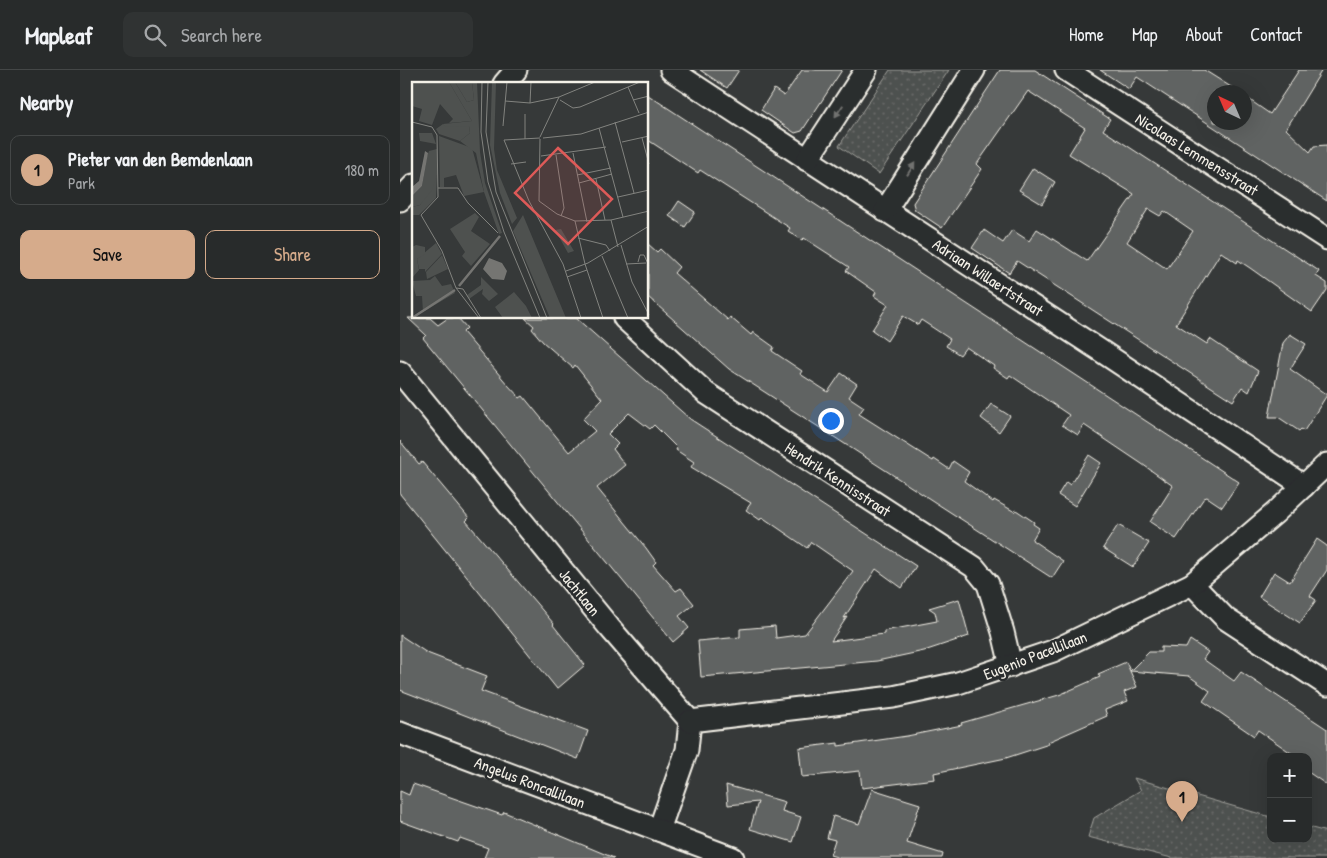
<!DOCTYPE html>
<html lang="en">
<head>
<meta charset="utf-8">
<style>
	:root { --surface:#282b2b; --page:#303333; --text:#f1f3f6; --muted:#a5a7a9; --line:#444747; --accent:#d6ab8b }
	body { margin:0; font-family:"Patrick Hand",sans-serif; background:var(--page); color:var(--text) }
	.controls { position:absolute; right:15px; bottom:15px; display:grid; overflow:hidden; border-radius:10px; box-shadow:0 5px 20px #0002 }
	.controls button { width:45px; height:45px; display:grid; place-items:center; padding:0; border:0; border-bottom:1px solid var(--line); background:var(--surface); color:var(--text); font:25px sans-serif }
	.compass { position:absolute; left:807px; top:15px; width:45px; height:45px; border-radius:50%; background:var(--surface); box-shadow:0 5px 20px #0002; rotate:316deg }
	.you { position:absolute; left:430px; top:350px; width:18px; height:18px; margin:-12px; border:4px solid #fff; border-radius:50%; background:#1a73e8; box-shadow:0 0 0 8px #1a73e833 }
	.badge { display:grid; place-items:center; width:32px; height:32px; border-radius:50%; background:var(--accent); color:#111; font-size:16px; font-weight:700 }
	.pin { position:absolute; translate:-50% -41px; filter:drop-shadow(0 1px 2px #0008) }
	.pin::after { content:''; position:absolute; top:26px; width:18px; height:15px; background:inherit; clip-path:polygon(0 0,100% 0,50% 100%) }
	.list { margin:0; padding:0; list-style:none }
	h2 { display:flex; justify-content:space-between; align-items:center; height:65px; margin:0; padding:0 20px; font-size:21px }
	h2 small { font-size:16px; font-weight:400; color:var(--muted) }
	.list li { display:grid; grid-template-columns:32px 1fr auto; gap:15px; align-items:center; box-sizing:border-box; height:70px; margin:0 10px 10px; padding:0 10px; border:1px solid var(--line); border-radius:10px }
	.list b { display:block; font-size:19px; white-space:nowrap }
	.list p { margin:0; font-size:16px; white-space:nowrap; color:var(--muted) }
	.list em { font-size:16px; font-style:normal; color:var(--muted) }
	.actions { display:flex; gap:10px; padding:15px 20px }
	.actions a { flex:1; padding:11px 0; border:1px solid var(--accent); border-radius:10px; text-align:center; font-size:18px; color:var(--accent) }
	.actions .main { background:var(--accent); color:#111 }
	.icon { flex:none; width:28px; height:28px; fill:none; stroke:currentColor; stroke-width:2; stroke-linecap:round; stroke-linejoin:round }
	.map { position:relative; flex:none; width:927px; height:788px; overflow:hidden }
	header { display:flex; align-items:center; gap:30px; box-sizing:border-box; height:70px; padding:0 25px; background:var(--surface); border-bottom:1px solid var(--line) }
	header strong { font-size:24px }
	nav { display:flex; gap:28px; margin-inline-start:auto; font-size:18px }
	.search { width:350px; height:45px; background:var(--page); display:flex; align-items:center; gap:12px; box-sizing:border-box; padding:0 18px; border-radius:10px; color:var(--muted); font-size:19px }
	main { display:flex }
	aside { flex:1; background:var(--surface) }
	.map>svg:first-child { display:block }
	.green { fill:url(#green-dots); stroke:#a1a19c }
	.building { fill:#616362; stroke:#f4f1e8; fill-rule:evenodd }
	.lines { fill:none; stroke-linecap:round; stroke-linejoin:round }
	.street-casing { stroke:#f4f1e8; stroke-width:25 }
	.street { stroke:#2a2d2e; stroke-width:21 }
	.oneway { fill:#71726f }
	.labels { text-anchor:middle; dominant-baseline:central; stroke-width:5; stroke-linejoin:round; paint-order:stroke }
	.street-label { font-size:16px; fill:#f4f1e8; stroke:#2a2d2e }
	.inset-river { fill:none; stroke:#757572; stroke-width:2.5 }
	.inset-road { fill:none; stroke:#82837f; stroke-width:1 }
	.view { fill:#de5a58; fill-opacity:0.15; stroke:#de5a58; stroke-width:2.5 }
	.inset-edge { fill:none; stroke:#f4f1e8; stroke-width:2.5 }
</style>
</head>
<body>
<header>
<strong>Mapleaf</strong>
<div class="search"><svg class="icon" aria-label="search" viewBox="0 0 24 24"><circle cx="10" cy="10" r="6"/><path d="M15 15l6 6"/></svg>Search here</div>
<nav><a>Home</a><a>Map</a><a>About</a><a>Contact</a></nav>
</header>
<main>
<aside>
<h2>Nearby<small></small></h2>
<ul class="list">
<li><span class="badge">1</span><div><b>Pieter van den Bemdenlaan</b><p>Park</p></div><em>180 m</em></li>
</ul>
<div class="actions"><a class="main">Save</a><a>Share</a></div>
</aside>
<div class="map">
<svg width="927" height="788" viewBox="0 0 927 788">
	<defs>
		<pattern id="green-dots" width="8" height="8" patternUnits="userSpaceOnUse" patternTransform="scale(1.25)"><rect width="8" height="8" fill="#4e514f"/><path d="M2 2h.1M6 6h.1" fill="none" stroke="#686a68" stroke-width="1.8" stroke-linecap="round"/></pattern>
	</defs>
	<rect width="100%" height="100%" fill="#363939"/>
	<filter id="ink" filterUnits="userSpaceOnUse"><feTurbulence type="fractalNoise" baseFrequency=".02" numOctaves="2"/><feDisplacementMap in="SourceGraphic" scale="10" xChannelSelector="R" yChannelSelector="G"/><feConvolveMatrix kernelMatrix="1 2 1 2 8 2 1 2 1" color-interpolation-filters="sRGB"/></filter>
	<g filter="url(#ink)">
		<g class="green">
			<path d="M 490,0 L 549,0 L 479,104 L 439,76 Z"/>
			<path d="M 734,708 L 871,747 L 871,769 L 908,769 L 908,757 L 927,762 L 927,788 L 772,788 L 688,767 L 694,748 L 741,720 Z"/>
		</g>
		<g class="building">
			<path d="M 300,0 L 339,0 L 327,18 Z"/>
			<path d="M 402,0 L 442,0 L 402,61 L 395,63 L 361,40 L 374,19 L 384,26 Z"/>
			<path d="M 600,0 L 635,0 L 710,49 L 703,60 L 919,201 L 916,206 L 927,213 L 927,220 L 912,242 L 850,198 L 838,190 L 837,193 L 821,182 L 776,254 L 807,274 L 810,269 L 858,301 L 849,322 L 842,317 L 833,331 L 617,191 L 609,203 L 572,178 L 584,160 L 603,173 L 612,160 L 629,171 L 637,159 L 687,191 L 734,124 L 669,84 L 685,58 L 628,21 L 577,94 L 582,99 L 542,158 L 515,140 L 513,133 ZM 748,139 L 760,146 L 764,141 L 793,161 L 767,199 L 727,172 Z"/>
			<path d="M 700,0 L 804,0 L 839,22 L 814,22 L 814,52 L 844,52 L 844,26 L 870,44 L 899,0 L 922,0 L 886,59 L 910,82 L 914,76 L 927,75 L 927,131 L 737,7 L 729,19 Z"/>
			<path d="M 248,25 L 839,412 L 822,437 L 807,427 L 804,428 L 776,469 L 750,452 L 773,416 L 742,394 L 684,355 L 678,365 L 662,355 L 669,345 L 610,305 L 608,308 L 593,298 L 594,296 L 566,277 L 560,285 L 546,276 L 550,269 L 521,250 L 518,255 L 503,246 L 487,271 L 472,260 L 488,235 L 474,226 L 476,222 L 446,201 L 449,197 L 404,168 L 402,170 L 388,161 L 390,158 L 300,100 L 298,103 L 248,70 Z"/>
			<path d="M 633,98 L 655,112 L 642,134 L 619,120 Z"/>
			<path d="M 279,131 L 295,142 L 285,157 L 269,146 Z"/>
			<path d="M 248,174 L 257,182 L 260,179 L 279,197 L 274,203 L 328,250 L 330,247 L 351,265 L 353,262 L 374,277 L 372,281 L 402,301 L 400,304 L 428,322 L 441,303 L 457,314 L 449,327 L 464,337 L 459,344 L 533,391 L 534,389 L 549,399 L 553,391 L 569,402 L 564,411 L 593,432 L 594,430 L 615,442 L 616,440 L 634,452 L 633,454 L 639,458 L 632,470 L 663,491 L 652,508 L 329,299 L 248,227 Z"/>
			<path d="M 8,248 L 30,248 L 38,255 L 48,248 L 58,248 L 67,258 L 63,262 L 108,315 L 120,328 L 123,326 L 169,382 L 195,361 L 183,349 L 202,329 L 175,295 L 173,298 L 143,272 L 132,259 L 134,256 L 125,248 L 176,248 L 290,349 L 516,496 L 502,518 L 476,499 L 444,548 L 447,547 L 431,571 L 484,564 L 484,561 L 537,551 L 535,542 L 529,538 L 559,529 L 569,566 L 524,581 L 477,591 L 301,607 L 298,571 L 340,567 L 340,559 L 375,556 L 376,568 L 405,564 L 453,501 L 411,472 L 407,478 L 362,447 L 360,450 L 346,440 L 351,433 L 291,397 L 294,392 L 276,380 L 277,378 L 254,355 L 250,359 L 229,343 L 208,364 L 218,374 L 213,379 L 225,395 L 197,418 L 246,478 L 256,492 L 253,495 L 276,521 L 281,518 L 294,534 L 279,546 L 289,558 L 273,572 L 23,268 L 26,265 Z"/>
			<path d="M 890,264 L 906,274 L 890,299 L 927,325 L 904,361 L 901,359 L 899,361 L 878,347 L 869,347 L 883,273 Z"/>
			<path d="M 591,334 L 610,346 L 599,362 L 581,348 Z"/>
			<path d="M 0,371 L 19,394 L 22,392 L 69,448 L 66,451 L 154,554 L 153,555 L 185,595 L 157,619 L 0,424 Z"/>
			<path d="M 689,385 L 701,393 L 675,436 L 658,425 L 666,412 L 670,415 Z"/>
			<path d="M 718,455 L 749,473 L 733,497 L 703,478 Z"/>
			<path d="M 917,469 L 927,476 L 927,500 L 910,526 L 916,530 L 900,553 L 859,527 L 874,502 L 890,512 Z"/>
			<path d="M 0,565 L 27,583 L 87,606 L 81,621 L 188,661 L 178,689 L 0,620 Z"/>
			<path d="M 790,570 L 808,582 L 803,589 L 834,611 L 841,602 L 927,659 L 927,715 L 908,702 L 908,687 L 897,687 L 858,660 L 854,666 L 803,631 L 810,621 L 789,606 L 730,601 L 737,617 L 724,622 L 728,631 L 705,640 L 707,646 L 648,672 L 649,674 L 606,688 L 534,703 L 535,709 L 462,718 L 460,701 L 402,707 L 399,678 L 438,673 L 438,676 L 507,666 L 562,655 L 561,653 L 659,625 L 700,607 L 698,604 L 726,592 L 730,601 L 749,582 L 761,582 L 761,577 L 786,578 Z"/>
			<path d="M 13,714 L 102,745 L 104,742 L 214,788 L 84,788 L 88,778 L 60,768 L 58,772 L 0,751 L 0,721 L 9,725 Z"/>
			<path d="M 326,715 L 385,732 L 382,741 L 401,747 L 393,772 L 350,759 L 358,732 L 328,735 Z"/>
			<path d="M 472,719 L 520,734 L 507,773 L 543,784 L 542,788 L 440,788 L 430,785 L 435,770 L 427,768 L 433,746 L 459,754 Z"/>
		</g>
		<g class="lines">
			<defs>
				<g id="street">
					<path d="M 271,0 L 698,279 L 904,416"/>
					<path d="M 666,0 L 927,169"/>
					<path d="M 104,14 L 116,0"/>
					<path d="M 407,90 L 466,0"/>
					<path d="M 0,130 L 14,115"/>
					<path d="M 485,141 L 574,0"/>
					<path d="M 224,248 L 306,323 L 574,497 L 588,514 L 603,562 L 611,596"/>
					<path d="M 0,302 L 209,557 L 290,651 L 287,680 L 259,760"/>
					<path d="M 792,514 L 826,549 L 927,615"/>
					<path d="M 290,651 L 493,627 L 558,613 L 653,581 L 792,514 L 875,443 L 927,394"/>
					<path d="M 0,663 L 333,788"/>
				</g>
			</defs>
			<use href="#street" class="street-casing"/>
			<use href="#street" class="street"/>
		</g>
		<defs><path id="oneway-solid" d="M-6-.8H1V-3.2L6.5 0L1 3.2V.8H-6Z" transform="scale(1.25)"/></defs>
		<g class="oneway">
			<use href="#oneway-solid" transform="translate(439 41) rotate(124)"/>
			<use href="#oneway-solid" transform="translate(511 99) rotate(-58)"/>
		</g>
	</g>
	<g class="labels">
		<g class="street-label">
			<text transform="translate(797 84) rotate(32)">Nicolaas Lemmensstraat</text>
			<text transform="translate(588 207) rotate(33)">Adriaan Willaertstraat</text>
			<text transform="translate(438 409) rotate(33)">Hendrik Kennisstraat</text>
			<text transform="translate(180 522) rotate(51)">Jachtlaan</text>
			<text transform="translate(635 585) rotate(-21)">Eugenio Pacellilaan</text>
			<text transform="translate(130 712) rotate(21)">Angelus Roncallilaan</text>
		</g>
	</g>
	<g transform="translate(12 12)">
		<rect width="236" height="236" fill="#363939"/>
		<path d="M 37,0 L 60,39 L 37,41 L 41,37 L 28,22 L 20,43 L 7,39 L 10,27 L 0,24 L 0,1 ZM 43,0 L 60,0 L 62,18 L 55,20 ZM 31,42 L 33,44 L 57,44 L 58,51 L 48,59 L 27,52 L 24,47 ZM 27,54 L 60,66 L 72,110 L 52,114 L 44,93 L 32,96 L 32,105 L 28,105 ZM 25,93 L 24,116 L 7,133 L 0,133 L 0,125 L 8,123 ZM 63,131 L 67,135 L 59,149 L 78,162 L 59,184 L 50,174 L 53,170 L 38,147 ZM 149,147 L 162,169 L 156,171 L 151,162 L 143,148 ZM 24,161 L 30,172 L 13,190 L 13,187 L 7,187 L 5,177 ZM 30,173 L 36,187 L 15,197 L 14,190 ZM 69,195 L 86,212 L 77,219 L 70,212 L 71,207 L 57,217 L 55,213 L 69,203 ZM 102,210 L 114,224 L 120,236 L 91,236 L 83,225 Z" fill="#4e514f"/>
		<path d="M 37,0 L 43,0 L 55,20 L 62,18 L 60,0 L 65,0 L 68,70 L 73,101 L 90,151 L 87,152 L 72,110 L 64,71 L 48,59 L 58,51 L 57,44 L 33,45 L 31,42 L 60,39 ZM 80,0 L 84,0 L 82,67 L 85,88 L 105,136 L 100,142 L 88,111 L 78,63 ZM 25,67 L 25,93 L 20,108 L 8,123 L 0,125 L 0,114 L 10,104 L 15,74 L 17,69 ZM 111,133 L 154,236 L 138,236 L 101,149 ZM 4,163 L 13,165 L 13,172 L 5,177 L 7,188 L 0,196 L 0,165 ZM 23,194 L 30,204 L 39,202 L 43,211 L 11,230 L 10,214 L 4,214 L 0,199 L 18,198 Z" fill="#4e514f"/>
		<path d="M 7,51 L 20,51 L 24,62 L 8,59 Z" fill="#4e514f"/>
		<path d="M 13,69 L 16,71 L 10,104 L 0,114 L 0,105 L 7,99 ZM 77,176 L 90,181 L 95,189 L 92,198 L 80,197 L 71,187 Z" fill="#757572"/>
		<path class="inset-river" d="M 47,204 L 88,154M 0,236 L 43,208"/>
		<path class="inset-road" d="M 70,0 L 69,50 L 76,100 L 92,150 L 128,236M 76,0 L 74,50 L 84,110 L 135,236M 216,5 L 227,31M 148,18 L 161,26 L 168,25 L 228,0M 221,18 L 237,14M 93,19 L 118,21 L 147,15M 118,21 L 119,0M 113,32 L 113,57M 0,40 L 20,45 L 25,53 L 26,115 L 9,133M 203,40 L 222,111M 91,44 L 95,0M 187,46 L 211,135M 128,55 L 147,15 L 183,0M 128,56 L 92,58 L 117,119 L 151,182 L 169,236M 131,56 L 169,52 L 237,30M 230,56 L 237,82M 210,60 L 237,54M 161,71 L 175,140M 144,73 L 152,126 L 149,134M 129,74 L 194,65M 99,82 L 114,80M 165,93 L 199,86M 184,97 L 193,138M 167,101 L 200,92M 26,106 L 46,106 L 56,121 L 86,151M 206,115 L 237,108M 127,119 L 145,132 L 163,139 L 199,138 L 237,129M 127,119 L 128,57M 9,133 L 30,169 L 44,206 L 67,236M 199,138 L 206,165M 163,139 L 173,182 L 191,236M 166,156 L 194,163 L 198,169M 209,163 L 220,200 L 237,233M 190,174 L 216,236M 226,180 L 228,173 L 232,173 L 237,184M 214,182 L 234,181M 154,189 L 176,181 L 237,144M 155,195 L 175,188M 44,206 L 51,207 L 69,236"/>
		<path class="view" d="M 146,66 L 200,117 L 156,162 L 103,111 Z"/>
		<rect width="236" height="236" class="inset-edge"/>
	</g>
</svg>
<div class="controls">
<button>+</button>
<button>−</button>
</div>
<svg class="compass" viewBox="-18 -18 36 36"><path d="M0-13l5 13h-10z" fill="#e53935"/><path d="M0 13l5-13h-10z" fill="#a5a7a9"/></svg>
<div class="you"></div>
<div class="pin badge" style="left:782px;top:752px">1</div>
</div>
</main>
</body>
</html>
